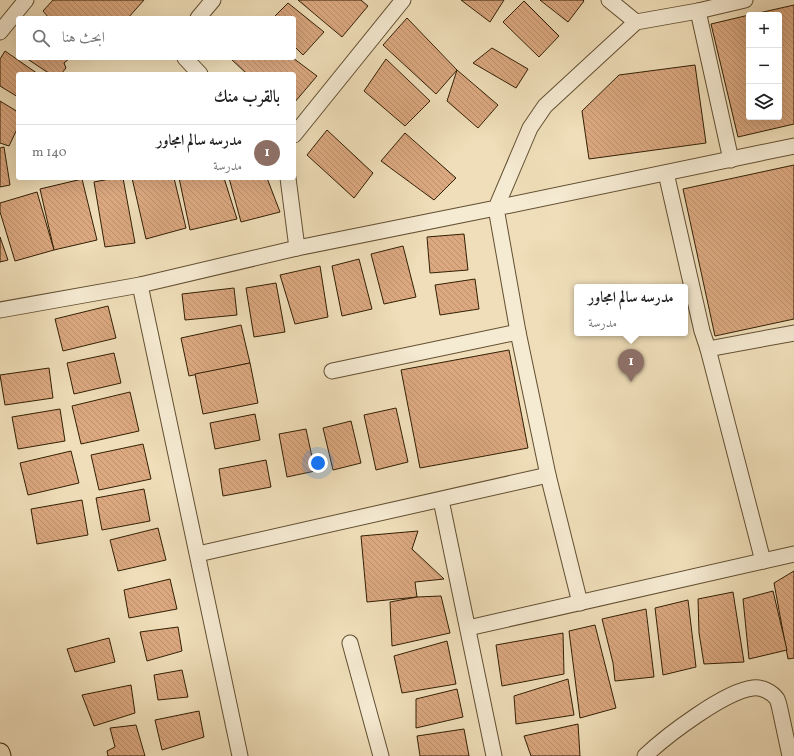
<!DOCTYPE html>
<html lang="ar">
<head>
<meta charset="utf-8">
<style>
	:root { --surface:#fff; --page:#f2f2f2; --text:#222; --muted:#767676; --line:#e0e0e0; --accent:#d93025 }
	body { margin:0; font-family:Vollkorn,Amiri,serif; background:var(--page); color:var(--text); direction:rtl }
	.controls { position:absolute; right:12px; top:12px; display:grid; overflow:hidden; border-radius:4px; box-shadow:0 4px 16px #0002 }
	.controls button { width:36px; height:36px; display:grid; place-items:center; padding:0; border:0; border-bottom:1px solid var(--line); background:var(--surface); color:var(--text); font:20px sans-serif }
	.you { position:absolute; left:318px; top:463px; width:14px; height:14px; margin:-10px; border:3px solid #fff; border-radius:50%; background:#1a73e8; box-shadow:0 0 0 6px #1a73e833 }
	.badge { display:grid; place-items:center; width:26px; height:26px; border-radius:50%; background:var(--accent); color:#fff; font-size:13px; font-weight:700 }
	.pin { position:absolute; translate:-50% -33px; filter:drop-shadow(0 1px 2px #0008) }
	.pin::after { content:''; position:absolute; top:21px; width:14px; height:12px; background:inherit; clip-path:polygon(0 0,100% 0,50% 100%) }
	.popup { position:absolute; left:574px; top:284px; width:114px; height:52px; box-sizing:border-box; display:grid; place-content:center; border-radius:4px; background:var(--surface); filter:drop-shadow(0 1px 3px #0005); font-size:13px; white-space:nowrap; color:var(--muted) }
	.popup b { font-size:15px; color:var(--text) }
	.popup::after { content:''; position:absolute; left:50%; top:100%; margin-left:-8px; border:8px solid transparent; border-top-color:var(--surface) }
	.list { margin:0; padding:0; list-style:none }
	h2 { display:flex; justify-content:space-between; align-items:center; height:52px; margin:0; padding:0 16px; font-size:17px }
	h2 small { font-size:13px; font-weight:400; color:var(--muted) }
	.list li { display:grid; grid-template-columns:26px 1fr auto; gap:12px; align-items:center; box-sizing:border-box; height:56px; padding:0 16px; border-top:1px solid var(--line) }
	.list b { display:block; font-size:15px; white-space:nowrap }
	.list p { margin:0; font-size:13px; white-space:nowrap; color:var(--muted) }
	.list em { font-size:13px; font-style:normal; color:var(--muted) }
	.icon { flex:none; width:22px; height:22px; fill:none; stroke:currentColor; stroke-width:2; stroke-linecap:round; stroke-linejoin:round }
	.map { position:relative; flex:none; width:794px; height:756px; overflow:hidden; direction:ltr }
	.search { position:absolute; background:var(--surface); box-shadow:0 4px 16px #0002; left:16px; top:16px; width:280px; height:44px; display:flex; align-items:center; gap:10px; box-sizing:border-box; padding:0 14px; border-radius:4px; color:var(--muted); font-size:15px }
	.panel { position:absolute; background:var(--surface); box-shadow:0 4px 16px #0002; left:16px; top:72px; width:280px; height:108px; border-radius:4px; direction:rtl }
	.map>svg:first-child { display:block }
	.building { fill:url(#building-back-hatch); stroke:#331f04 }
	.lines { fill:none; stroke-linecap:round; stroke-linejoin:round }
	.minor-casing { stroke:#624f31; stroke-width:17 }
	.major-casing { stroke:#331f04; stroke-width:21 }
	.minor { stroke:#f5ead2; stroke-width:15 }
	.major { stroke:#efdeb9; stroke-width:19 }
</style>
</head>
<body>
<div class="map">
<svg width="794" height="756" viewBox="0 0 794 756">
	<defs>
		<pattern id="building-back-hatch" width="6" height="6" patternUnits="userSpaceOnUse"><rect width="6" height="6" fill="#dba880"/><path d="M-1 5l2 2M0 0l6 6M5-1l2 2" fill="none" stroke="#bc906d"/></pattern>
	</defs>
	<rect width="100%" height="100%" fill="#efdeb9"/>
	<filter id="stains"><feTurbulence type="fractalNoise" baseFrequency=".005" numOctaves="4"/><feColorMatrix values="0 0 0 0 .2 0 0 0 0 .09 0 0 0 0 .02 0 0 0 .5 -.17"/></filter>
	<radialGradient id="worn" r=".72"><stop offset=".6" stop-color="#630" stop-opacity="0"/><stop offset="1" stop-color="#630" stop-opacity=".3"/></radialGradient>
	<g class="building">
		<path d="M 53,0 L 144,0 L 128,18 L 49,18 L 43,11 Z"/>
		<path d="M 298,0 L 361,0 L 368,6 L 342,37 Z"/>
		<path d="M 461,0 L 504,0 L 490,22 Z"/>
		<path d="M 540,0 L 583,0 L 584,1 L 568,22 Z"/>
		<path d="M 524,1 L 559,36 L 539,57 L 503,22 Z"/>
		<path d="M 288,3 L 324,32 L 303,55 L 294,46 L 294,18 L 273,18 Z"/>
		<path d="M 794,5 L 794,124 L 738,137 L 711,24 L 749,15 L 749,117 L 779,117 L 779,15 L 750,15 Z"/>
		<path d="M 407,18 L 457,70 L 436,94 L 383,45 Z"/>
		<path d="M 492,48 L 528,69 L 516,88 L 473,63 Z"/>
		<path d="M 5,51 L 38,74 L 18,74 L 18,97 L 0,86 L 0,59 Z"/>
		<path d="M 26,58 L 55,59 L 70,58 L 64,63 L 66,68 L 61,74 L 50,74 Z"/>
		<path d="M 230,58 L 293,58 L 317,76 L 294,103 L 294,74 L 247,74 Z"/>
		<path d="M 386,59 L 430,101 L 405,126 L 364,91 Z"/>
		<path d="M 695,65 L 706,143 L 589,159 L 582,111 L 619,75 Z"/>
		<path d="M 457,70 L 498,105 L 478,128 L 447,101 Z"/>
		<path d="M 0,101 L 18,112 L 18,127 L 9,146 L 0,143 Z"/>
		<path d="M 327,130 L 373,173 L 354,198 L 307,155 Z"/>
		<path d="M 405,133 L 456,178 L 434,200 L 381,161 Z"/>
		<path d="M 4,147 L 10,185 L 0,187 L 0,148 Z"/>
		<path d="M 794,165 L 794,319 L 715,336 L 683,189 Z"/>
		<path d="M 115,178 L 123,178 L 135,243 L 105,247 L 94,182 Z"/>
		<path d="M 132,178 L 174,178 L 186,228 L 146,239 Z"/>
		<path d="M 179,178 L 224,178 L 237,219 L 190,230 Z"/>
		<path d="M 229,178 L 267,178 L 280,212 L 241,222 Z"/>
		<path d="M 82,179 L 97,240 L 54,250 L 40,189 Z"/>
		<path d="M 37,192 L 54,250 L 15,261 L 0,212 L 0,203 Z"/>
		<path d="M 464,234 L 468,270 L 430,273 L 427,237 Z"/>
		<path d="M 0,237 L 8,260 L 0,262 Z"/>
		<path d="M 403,246 L 416,297 L 384,304 L 371,254 Z"/>
		<path d="M 359,259 L 372,309 L 342,316 L 332,266 Z"/>
		<path d="M 320,266 L 328,317 L 295,324 L 280,275 Z"/>
		<path d="M 475,279 L 479,309 L 440,315 L 435,285 Z"/>
		<path d="M 276,283 L 285,332 L 254,337 L 246,288 Z"/>
		<path d="M 234,288 L 237,315 L 185,320 L 182,294 Z"/>
		<path d="M 108,306 L 116,338 L 63,351 L 55,319 Z"/>
		<path d="M 241,325 L 250,363 L 189,376 L 181,338 Z"/>
		<path d="M 509,350 L 528,448 L 420,468 L 401,370 Z"/>
		<path d="M 114,353 L 121,383 L 74,394 L 67,363 Z"/>
		<path d="M 250,363 L 258,403 L 203,414 L 195,374 Z"/>
		<path d="M 49,368 L 53,398 L 5,405 L 0,375 Z"/>
		<path d="M 130,392 L 139,431 L 81,444 L 72,406 Z"/>
		<path d="M 396,408 L 408,462 L 376,470 L 364,415 Z"/>
		<path d="M 60,409 L 65,441 L 18,449 L 12,417 Z"/>
		<path d="M 255,414 L 260,440 L 215,449 L 210,423 Z"/>
		<path d="M 351,421 L 361,463 L 333,470 L 323,428 Z"/>
		<path d="M 306,429 L 315,471 L 287,477 L 279,434 Z"/>
		<path d="M 143,444 L 151,479 L 99,490 L 91,455 Z"/>
		<path d="M 71,451 L 79,483 L 28,495 L 20,463 Z"/>
		<path d="M 266,460 L 271,487 L 223,496 L 219,469 Z"/>
		<path d="M 144,489 L 150,521 L 102,530 L 96,498 Z"/>
		<path d="M 82,500 L 88,535 L 37,544 L 31,509 Z"/>
		<path d="M 158,528 L 166,560 L 118,571 L 110,540 Z"/>
		<path d="M 418,531 L 412,549 L 444,579 L 415,582 L 417,597 L 367,602 L 361,536 Z"/>
		<path d="M 794,571 L 794,658 L 788,659 L 774,583 Z"/>
		<path d="M 170,579 L 177,609 L 129,618 L 124,590 Z"/>
		<path d="M 773,591 L 787,650 L 749,659 L 743,599 Z"/>
		<path d="M 733,592 L 744,662 L 704,664 L 699,633 L 698,599 Z"/>
		<path d="M 441,596 L 450,633 L 392,646 L 390,602 L 417,597 Z"/>
		<path d="M 688,600 L 696,667 L 663,675 L 655,608 Z"/>
		<path d="M 646,609 L 654,677 L 615,681 L 613,663 L 602,619 Z"/>
		<path d="M 595,625 L 616,708 L 580,718 L 569,631 Z"/>
		<path d="M 178,627 L 182,651 L 147,661 L 140,632 Z"/>
		<path d="M 563,633 L 564,674 L 502,686 L 496,645 Z"/>
		<path d="M 109,638 L 115,662 L 75,672 L 67,649 Z"/>
		<path d="M 447,641 L 456,684 L 402,693 L 394,656 Z"/>
		<path d="M 182,670 L 188,697 L 158,700 L 154,675 Z"/>
		<path d="M 568,679 L 574,715 L 516,724 L 514,696 Z"/>
		<path d="M 131,685 L 135,713 L 94,726 L 82,695 Z"/>
		<path d="M 457,689 L 463,717 L 416,728 L 416,699 Z"/>
		<path d="M 199,711 L 204,737 L 162,750 L 155,720 Z"/>
		<path d="M 578,724 L 580,756 L 531,756 L 524,736 Z"/>
		<path d="M 136,725 L 145,756 L 108,756 L 107,751 L 115,747 L 110,728 Z"/>
		<path d="M 464,729 L 469,756 L 420,756 L 417,736 Z"/>
	</g>
	<g class="lines">
		<defs>
			<g id="minor">
				<path d="M 609,0 L 636,22"/>
				<path d="M 698,11 L 731,160"/>
				<path d="M 198,18 L 213,0"/>
				<path d="M 0,32 L 26,0"/>
				<path d="M 185,58 L 200,74"/>
				<path d="M 294,135 L 403,0"/>
				<path d="M 666,173 L 702,331 L 708,349 L 794,333"/>
				<path d="M 288,178 L 297,248"/>
				<path d="M 140,285 L 240,756"/>
				<path d="M 0,310 L 140,285 L 297,248 L 496,208 L 530,128 L 545,106 L 636,22 L 698,11 L 745,0"/>
				<path d="M 708,349 L 763,561"/>
				<path d="M 332,371 L 518,332"/>
				<path d="M 441,500 L 494,756"/>
				<path d="M 198,554 L 548,475"/>
				<path d="M 580,603 L 548,475 L 518,332 L 496,208 L 794,146"/>
				<path d="M 468,628 L 794,554"/>
				<path d="M 350,643 L 381,756"/>
				<path d="M 645,756 C 666,736 725,691 753,688 C 762,687 772,692 777,699 C 779,703 780,710 781,714 C 784,728 787,742 790,756"/>
			</g>
			<path id="major" d="M 0,753 L 1,756"/>
		</defs>
		<use href="#minor" class="minor-casing"/>
		<use href="#major" class="major-casing"/>
		<use href="#minor" class="minor"/>
		<use href="#major" class="major"/>
	</g>
	<rect width="100%" height="100%" filter="url(#stains)"/>
	<rect width="100%" height="100%" fill="url(#worn)"/>
</svg>
<div class="controls">
<button>+</button>
<button>−</button>
<button><svg class="icon" aria-label="layers" viewBox="0 0 24 24"><path d="M12 4l9 5-9 5-9-5zM3 14l9 5 9-5"/></svg></button>
</div>
<div class="you"></div>
<div class="pin badge" style="left:631px;top:382px;background:#8d6e63">1</div>
<div class="popup"><b>مدرسه سالم امجاور</b>مدرسة</div>
<div class="search"><svg class="icon" aria-label="search" viewBox="0 0 24 24"><circle cx="10" cy="10" r="6"/><path d="M15 15l6 6"/></svg>ابحث هنا</div>
<section class="panel">
<h2>بالقرب منك<small></small></h2>
<ul class="list">
<li><span class="badge" style="background:#8d6e63">1</span><div><b>مدرسه سالم امجاور</b><p>مدرسة</p></div><em>140 m</em></li>
</ul>
</section>
</div>
</body>
</html>
